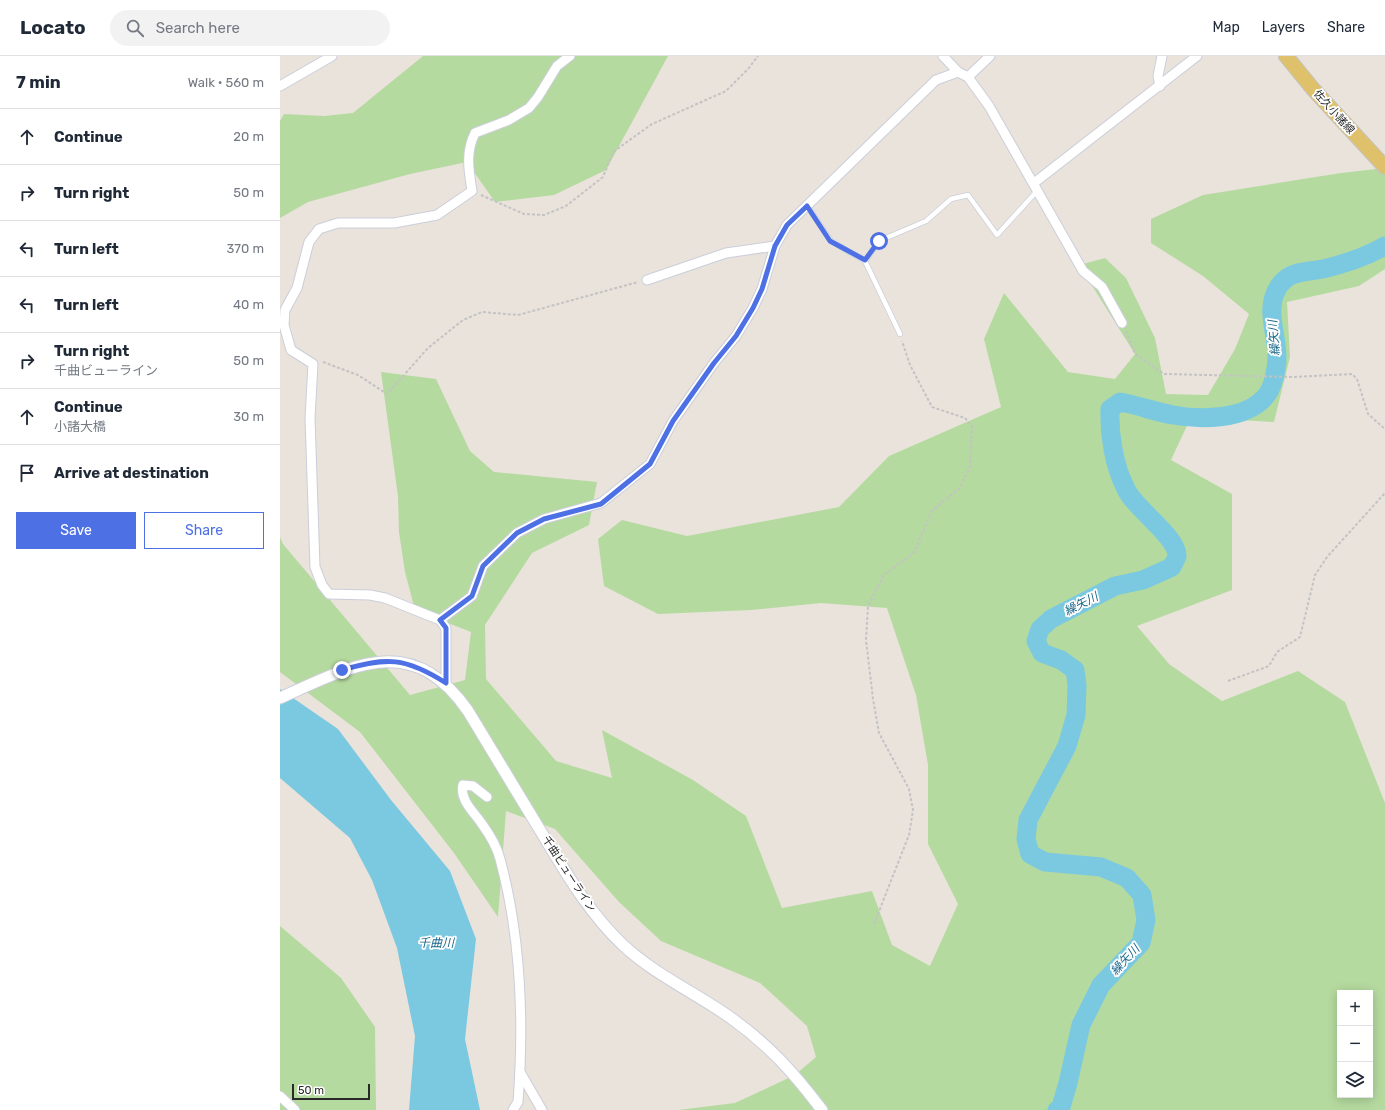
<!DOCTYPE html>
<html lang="en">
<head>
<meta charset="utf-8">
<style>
	:root { --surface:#fff; --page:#f2f2f3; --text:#1f2937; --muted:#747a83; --line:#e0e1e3; --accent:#4e70e5 }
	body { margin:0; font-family:Rubik,"Noto Sans JP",sans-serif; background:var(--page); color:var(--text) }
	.controls { position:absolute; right:12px; bottom:12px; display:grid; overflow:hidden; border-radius:0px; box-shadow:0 2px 10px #0003 }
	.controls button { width:36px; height:36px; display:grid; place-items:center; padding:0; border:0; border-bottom:1px solid var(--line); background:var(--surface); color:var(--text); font:20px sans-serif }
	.scale { position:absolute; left:12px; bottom:10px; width:78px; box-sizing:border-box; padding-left:4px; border:2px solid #292929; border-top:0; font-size:11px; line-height:14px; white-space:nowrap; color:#292929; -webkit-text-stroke:3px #fff; paint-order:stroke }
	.stop { position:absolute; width:12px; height:12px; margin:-9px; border:3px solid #4e70e5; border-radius:50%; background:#fff }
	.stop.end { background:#4e70e5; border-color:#fff; box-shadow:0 1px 4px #0008 }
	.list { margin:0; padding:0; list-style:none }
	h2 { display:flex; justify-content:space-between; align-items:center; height:52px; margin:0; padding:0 16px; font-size:17px }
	h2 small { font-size:13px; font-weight:400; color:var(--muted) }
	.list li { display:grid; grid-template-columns:26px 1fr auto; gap:12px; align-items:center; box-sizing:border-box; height:56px; padding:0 16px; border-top:1px solid var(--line) }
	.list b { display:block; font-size:15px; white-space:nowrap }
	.list p { margin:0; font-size:13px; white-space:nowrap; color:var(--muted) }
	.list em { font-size:13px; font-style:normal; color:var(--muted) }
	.actions { display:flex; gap:8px; padding:12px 16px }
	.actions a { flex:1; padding:9px 0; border:1px solid var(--accent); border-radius:0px; text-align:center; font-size:14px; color:var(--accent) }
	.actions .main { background:var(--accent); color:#fff }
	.icon { flex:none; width:22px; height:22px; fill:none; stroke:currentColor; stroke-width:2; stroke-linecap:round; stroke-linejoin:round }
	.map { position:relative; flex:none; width:1105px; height:1054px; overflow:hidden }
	header { display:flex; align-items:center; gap:24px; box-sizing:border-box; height:56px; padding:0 20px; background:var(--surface); border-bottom:1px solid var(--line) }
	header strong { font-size:19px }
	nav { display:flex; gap:22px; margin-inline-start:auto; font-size:14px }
	.search { width:280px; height:36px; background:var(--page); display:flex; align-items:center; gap:10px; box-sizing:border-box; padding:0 14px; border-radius:22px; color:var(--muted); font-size:15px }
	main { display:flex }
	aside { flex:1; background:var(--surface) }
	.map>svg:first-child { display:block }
	.green { fill:#b5da9f; fill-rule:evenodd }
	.water { fill:#7bc9e0 }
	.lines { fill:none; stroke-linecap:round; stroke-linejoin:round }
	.river { stroke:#7bc9e0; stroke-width:19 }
	.service-casing { stroke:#cbced9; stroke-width:6 }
	.minor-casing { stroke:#cbced9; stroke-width:11 }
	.tertiary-casing { stroke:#cbced9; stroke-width:13 }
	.primary-casing { stroke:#c3c3c3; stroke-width:16 }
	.path { stroke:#c3c3c3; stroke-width:2; stroke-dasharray:3 2; stroke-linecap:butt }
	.service { stroke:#fff; stroke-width:4.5 }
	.minor { stroke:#fff; stroke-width:9 }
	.tertiary { stroke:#fff; stroke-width:11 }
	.primary { stroke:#e0c16b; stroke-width:14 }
	.route { stroke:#4e70e5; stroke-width:5 }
	.labels { text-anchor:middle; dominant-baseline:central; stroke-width:3.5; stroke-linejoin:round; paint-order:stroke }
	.street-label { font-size:11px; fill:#292929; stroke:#fff }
	.water-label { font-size:12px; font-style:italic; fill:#1c688a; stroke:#fff }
</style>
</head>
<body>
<header>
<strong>Locato</strong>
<div class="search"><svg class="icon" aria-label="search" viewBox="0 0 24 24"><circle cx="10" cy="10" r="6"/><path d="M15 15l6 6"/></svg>Search here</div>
<nav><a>Map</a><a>Layers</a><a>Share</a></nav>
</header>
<main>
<aside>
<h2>7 min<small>Walk · 560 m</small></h2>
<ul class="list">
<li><svg class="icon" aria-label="ahead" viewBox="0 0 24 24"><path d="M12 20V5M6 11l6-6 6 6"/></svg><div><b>Continue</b></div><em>20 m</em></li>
<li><svg class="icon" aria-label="right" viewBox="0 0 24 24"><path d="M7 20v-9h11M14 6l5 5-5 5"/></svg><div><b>Turn right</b></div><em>50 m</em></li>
<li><svg class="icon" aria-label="left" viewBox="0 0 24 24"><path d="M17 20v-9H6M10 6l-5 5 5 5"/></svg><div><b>Turn left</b></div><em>370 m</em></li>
<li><svg class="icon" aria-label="left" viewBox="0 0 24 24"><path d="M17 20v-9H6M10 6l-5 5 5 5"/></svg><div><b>Turn left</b></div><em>40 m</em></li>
<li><svg class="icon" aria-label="right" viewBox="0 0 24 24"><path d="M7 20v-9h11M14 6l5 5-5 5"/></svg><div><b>Turn right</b><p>千曲ビューライン</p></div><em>50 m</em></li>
<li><svg class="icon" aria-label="ahead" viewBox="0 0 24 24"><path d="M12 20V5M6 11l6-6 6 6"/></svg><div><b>Continue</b><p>小諸大橋</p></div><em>30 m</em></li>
<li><svg class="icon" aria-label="arrive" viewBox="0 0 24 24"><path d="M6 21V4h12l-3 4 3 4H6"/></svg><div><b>Arrive at destination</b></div></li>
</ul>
<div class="actions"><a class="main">Save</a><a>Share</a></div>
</aside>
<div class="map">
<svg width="1105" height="1054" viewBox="0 0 1105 1054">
	<rect width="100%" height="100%" fill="#eae3dc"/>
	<g class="green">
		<path d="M 143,0 L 388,0 L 326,114 L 274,139 L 215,146 L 187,106 L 130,118 L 28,146 L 0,162 L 0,65 L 4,58 L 44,60 L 73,57 Z"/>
		<path d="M 1105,112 L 1105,213 L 1079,230 L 1007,246 L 1010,301 L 994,366 L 911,361 L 891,404 L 952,438 L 952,534 L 857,570 L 889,608 L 942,645 L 1018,615 L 1065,646 L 1105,747 L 1105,1054 L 398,1054 L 455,1047 L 515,1019 L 536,1001 L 527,970 L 480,927 L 381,885 L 339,846 L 275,773 L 226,755 L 218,861 L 174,797 L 80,676 L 0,616 L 0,481 L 3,488 L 130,639 L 185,624 L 191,576 L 135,554 L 125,516 L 119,476 L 118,440 L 101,316 L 156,323 L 190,395 L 214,416 L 317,426 L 309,469 L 252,497 L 205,569 L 206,623 L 276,705 L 332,722 L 322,674 L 413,724 L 466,760 L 502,852 L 592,835 L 612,889 L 650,910 L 678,848 L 648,788 L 648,709 L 636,639 L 607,552 L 541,547 L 471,554 L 378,558 L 324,530 L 318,483 L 342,464 L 407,480 L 559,451 L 609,400 L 721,351 L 704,283 L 724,237 L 788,316 L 835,323 L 855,298 L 799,209 L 825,202 L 846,222 L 875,282 L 886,338 L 928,339 L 955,293 L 969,258 L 923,220 L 871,187 L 871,163 L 923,139 L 1061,117 ZM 1060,937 L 1090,937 L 1090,1039 L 1060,1039 Z"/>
		<path d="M 0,870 L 61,922 L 95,971 L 96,1054 L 0,1054 Z"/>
	</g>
	<path class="water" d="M 0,633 L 58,673 L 111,744 L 170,815 L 196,883 L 185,983 L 200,1054 L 129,1054 L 135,980 L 117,892 L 92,824 L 70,782 L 0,722 Z"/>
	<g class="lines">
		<path class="river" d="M 777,1054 L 781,1051 L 788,1027 L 801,969 L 821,929 L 861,887 L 866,864 L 862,839 L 847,822 L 821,811 L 765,806 L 750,798 L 746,783 L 748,764 L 787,690 L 796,659 L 797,629 L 795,614 L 781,604 L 762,597 L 756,585 L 760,573 L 771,563 L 835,530 L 863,524 L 892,511 C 893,508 896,504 897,500 C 898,481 854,452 846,433 C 834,410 829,379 830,353 L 840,346 C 858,349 875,356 893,359 C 921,364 965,364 985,341 C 993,333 997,312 997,301 C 997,277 984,252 999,230 C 1001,227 1007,221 1010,220 C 1019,215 1033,215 1043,213 C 1064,208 1086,201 1105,190"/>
		<defs>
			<g id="service">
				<path d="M 527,150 L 551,185 L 585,205 L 620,278"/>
				<path d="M 585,205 L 599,185 L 646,165 L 671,143 L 688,139 L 717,179 L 757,135"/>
			</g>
			<g id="minor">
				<path d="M 663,0 L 678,16 L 688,21 L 709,50 L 803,215 L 822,231 L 842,267"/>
				<path d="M 688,21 L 710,0"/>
				<path d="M 0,30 L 52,0"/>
				<path d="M 880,30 L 878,20 L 882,0"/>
				<path d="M 754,127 L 917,0"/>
				<path d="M 367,224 L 446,197 L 495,190"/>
				<path d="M 160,564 L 192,540 L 203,510 L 237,477 L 264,463 L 321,447 L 370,408 L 393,365 L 434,307 L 456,280 L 473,252 L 482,233 L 495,190 L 507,169 L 656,24 L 678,16"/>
				<path d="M 166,627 L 166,572 L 160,564 L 105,542 L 90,539 L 49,538 L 42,529 L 35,511 L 30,362 L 33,308 L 11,294 L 4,269 L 5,254 L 17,232 L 29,186 L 39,173 L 58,167 L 114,167 L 157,159 L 192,135 C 189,115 185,97 195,77 L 229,64 L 249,52 L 258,41 L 277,10 L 290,0"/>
				<path d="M 207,741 L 193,730 L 183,729 C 179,744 195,757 202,768 C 210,779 217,791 220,803 C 241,881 244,966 238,1046 L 233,1054"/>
				<path d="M 240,1016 L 262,1054"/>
				<path d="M 0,1040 L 15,1054"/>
			</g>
			<path id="tertiary" d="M 0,642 C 72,610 132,574 188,655 C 212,695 236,735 260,774 C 285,815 308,856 343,889 C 375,919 416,937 451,962 C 490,990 513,1016 542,1054"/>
			<path id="primary" d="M 1006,0 L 1033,33 L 1105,111"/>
		</defs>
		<use href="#service" class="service-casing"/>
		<use href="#minor" class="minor-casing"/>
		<use href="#tertiary" class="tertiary-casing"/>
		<use href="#primary" class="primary-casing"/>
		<g class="path">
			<path d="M 201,139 L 244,158 L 264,159 L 286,150 L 323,121 L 333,96 L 372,68 L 446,35 L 468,13 L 478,0"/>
			<path d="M 846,275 L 855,298 L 884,318 L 1013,321 L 1072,318 L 1077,323 L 1088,358 L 1105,373"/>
			<path d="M 43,306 L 78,319 L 107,338 L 148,292 L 183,264 L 202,256 L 238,259 L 358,226"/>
			<path d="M 948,625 L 989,610 L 997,596 L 1020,581 L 1035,519 L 1047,501 L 1105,437"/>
			<path d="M 594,868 L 629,779 L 633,754 L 629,733 L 599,677 L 593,643 L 586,584 L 588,550 L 604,519 L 634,497 L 652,454 L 679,433 L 690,411 L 692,370 L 685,362 L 652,351 L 630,309 L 622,285"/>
		</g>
		<use href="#service" class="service"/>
		<use href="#minor" class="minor"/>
		<use href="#tertiary" class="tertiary"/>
		<use href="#primary" class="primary"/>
	</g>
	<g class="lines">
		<path class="route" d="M 62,614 C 107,601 125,601 166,627 L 166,572 L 160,564 L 192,540 L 203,510 L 237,477 L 264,463 L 321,448 L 370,408 L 393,365 L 434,307 L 456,280 L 473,252 L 482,233 L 495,190 L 507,169 L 527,150 L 550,185 L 585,204 L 599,185"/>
	</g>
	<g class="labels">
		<g class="street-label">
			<text transform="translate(1054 56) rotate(48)">佐久小諸線</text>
			<text transform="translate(289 818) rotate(57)">千曲ビューライン</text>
		</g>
		<g class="water-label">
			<text transform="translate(994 282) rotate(-95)">繰矢川</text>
			<text transform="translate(801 548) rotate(-27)">繰矢川</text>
			<text x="156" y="887">千曲川</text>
			<text transform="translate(845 904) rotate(-47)">繰矢川</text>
		</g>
	</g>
</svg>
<div class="controls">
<button>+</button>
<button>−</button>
<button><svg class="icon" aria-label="layers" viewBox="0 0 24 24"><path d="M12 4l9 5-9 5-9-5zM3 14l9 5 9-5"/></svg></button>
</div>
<div class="scale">50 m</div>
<div class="stop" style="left:599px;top:185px"></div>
<div class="stop end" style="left:62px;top:614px"></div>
</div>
</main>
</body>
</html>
